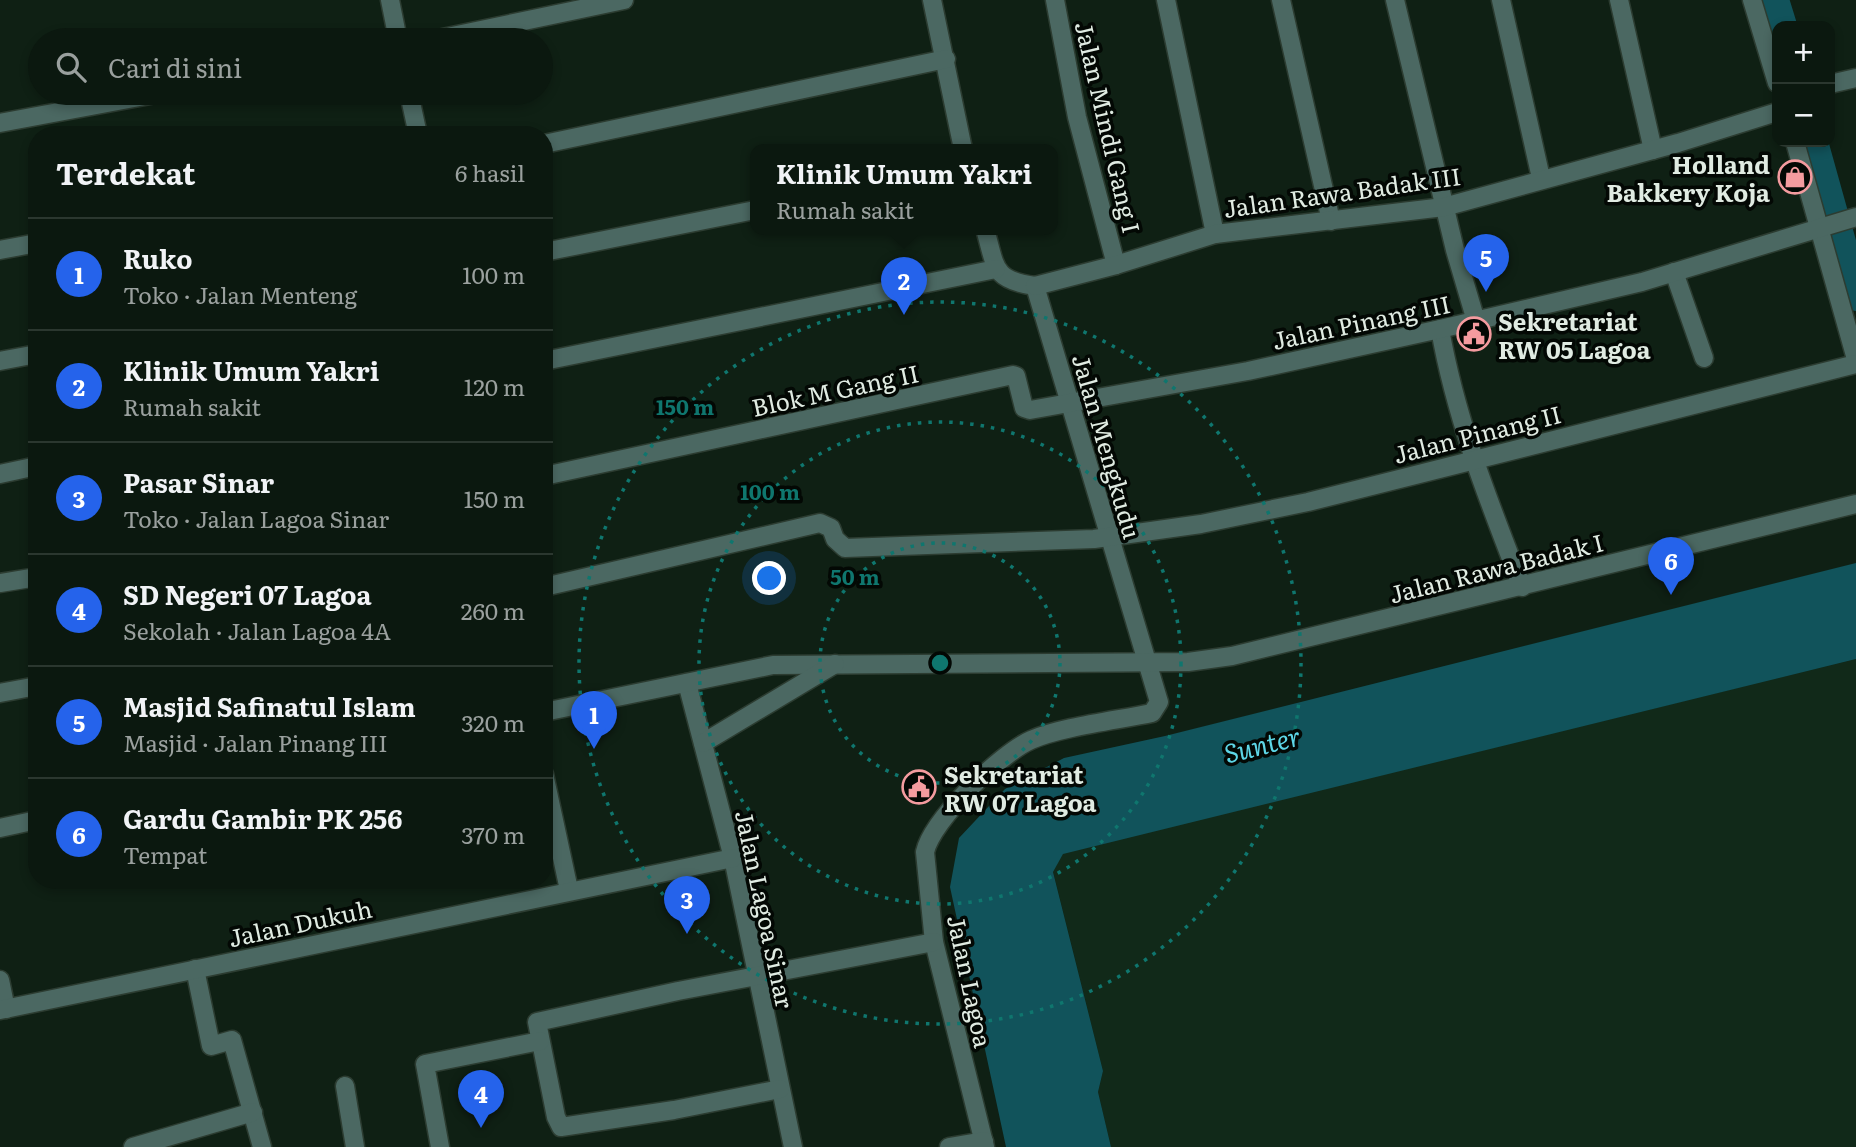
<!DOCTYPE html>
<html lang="id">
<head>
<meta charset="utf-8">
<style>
	:root { --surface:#0b180f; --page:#142118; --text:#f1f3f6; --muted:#9aa09e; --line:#2b372f; --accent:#2563eb }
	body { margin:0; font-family:Literata,serif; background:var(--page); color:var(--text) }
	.controls { position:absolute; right:21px; top:21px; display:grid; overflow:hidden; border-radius:14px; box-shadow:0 4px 10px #0003 }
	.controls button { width:63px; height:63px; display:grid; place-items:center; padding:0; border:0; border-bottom:2px solid var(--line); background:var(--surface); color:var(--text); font:35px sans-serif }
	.you { position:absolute; left:770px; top:579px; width:24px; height:24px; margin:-18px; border:5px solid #fff; border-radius:50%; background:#1a73e8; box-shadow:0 0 0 10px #1a73e833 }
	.badge { display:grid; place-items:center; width:46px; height:46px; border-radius:50%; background:var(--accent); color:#fff; font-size:23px; font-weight:700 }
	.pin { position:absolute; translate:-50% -58px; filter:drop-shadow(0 2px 4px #0008) }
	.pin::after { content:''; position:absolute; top:37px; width:24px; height:21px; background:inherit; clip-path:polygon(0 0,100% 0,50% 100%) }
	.popup { position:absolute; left:750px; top:144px; width:308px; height:91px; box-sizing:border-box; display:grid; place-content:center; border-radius:14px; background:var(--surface); filter:drop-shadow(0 2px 5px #0005); font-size:23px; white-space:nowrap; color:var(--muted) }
	.popup b { font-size:26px; color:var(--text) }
	.popup::after { content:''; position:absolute; left:50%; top:100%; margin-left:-14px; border:14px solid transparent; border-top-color:var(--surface) }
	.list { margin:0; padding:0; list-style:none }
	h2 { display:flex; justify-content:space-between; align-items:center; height:91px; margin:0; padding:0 28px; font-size:30px }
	h2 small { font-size:23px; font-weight:400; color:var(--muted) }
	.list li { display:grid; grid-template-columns:46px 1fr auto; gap:21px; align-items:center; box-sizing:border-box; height:112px; padding:0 28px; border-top:2px solid var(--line) }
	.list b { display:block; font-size:26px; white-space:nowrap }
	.list p { margin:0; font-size:23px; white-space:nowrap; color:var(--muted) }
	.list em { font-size:23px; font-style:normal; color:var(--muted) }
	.icon { flex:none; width:38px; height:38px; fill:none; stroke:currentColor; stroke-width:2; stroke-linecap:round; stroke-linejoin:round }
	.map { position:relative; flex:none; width:1856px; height:1147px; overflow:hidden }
	.search { position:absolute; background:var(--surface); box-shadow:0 4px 10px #0003; left:28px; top:28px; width:525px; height:77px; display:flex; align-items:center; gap:18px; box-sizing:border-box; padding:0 24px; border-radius:38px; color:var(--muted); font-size:26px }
	.panel { position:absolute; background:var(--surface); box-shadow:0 4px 10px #0003; left:28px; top:126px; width:525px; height:763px; border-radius:28px }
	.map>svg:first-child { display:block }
	.built { fill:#112919 }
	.water { fill:#11535b }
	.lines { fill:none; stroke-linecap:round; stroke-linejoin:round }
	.river { stroke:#11535b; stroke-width:30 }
	.minor-casing { stroke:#2c3c31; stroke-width:21 }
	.minor { stroke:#4b6862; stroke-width:18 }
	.ring { fill:none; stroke:#0f766e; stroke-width:3.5; stroke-dasharray:3.5 7 }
	.labels { text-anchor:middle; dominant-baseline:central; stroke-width:7; stroke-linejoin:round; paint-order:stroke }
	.street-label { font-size:24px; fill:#e0ebe2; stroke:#030804 }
	.poi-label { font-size:24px; font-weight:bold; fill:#e0ebe2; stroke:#030804; text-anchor:start }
	.water-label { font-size:26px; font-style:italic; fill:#5dd6e6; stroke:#030804 }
	.centre { fill:#0f766e; stroke:#030804; stroke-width:3.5 }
	.ring-label { font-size:21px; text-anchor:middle; font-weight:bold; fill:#0f766e; stroke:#030804; stroke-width:7; stroke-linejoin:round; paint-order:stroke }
</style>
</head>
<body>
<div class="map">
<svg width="1856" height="1147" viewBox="0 0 1856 1147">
	<rect width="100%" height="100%" fill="#0f2014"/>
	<path class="built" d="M 1856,659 L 1856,1147 L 1111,1147 L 1098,1092 L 1103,1071 L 1053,871 L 1063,853 Z"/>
	<path class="water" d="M 1856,563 L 1856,659 L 1063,854 L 1053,872 L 1103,1071 L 1098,1092 L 1111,1147 L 1006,1147 L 950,887 L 959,838 L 1005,789 L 1064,758 L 1165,736 Z"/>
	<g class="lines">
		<g class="river">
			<path d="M 1774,0 L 1782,26"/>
			<path d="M 1813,142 L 1856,296"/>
		</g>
		<defs>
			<g id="minor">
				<path d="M 390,0 L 398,40"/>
				<path d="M 932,0 L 963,149"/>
				<path d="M 1055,0 L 1077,117 L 1116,265"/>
				<path d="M 1166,0 L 1215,234"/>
				<path d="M 1281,0 L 1331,221"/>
				<path d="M 1395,0 L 1455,250 L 1476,321"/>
				<path d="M 1501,0 L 1541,178"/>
				<path d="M 1619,0 L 1653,150"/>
				<path d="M 1752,0 L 1777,83"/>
				<path d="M 433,40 L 624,0"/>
				<path d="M 1830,84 L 1856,78"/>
				<path d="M 409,93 L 418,135"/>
				<path d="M 0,123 L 161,93"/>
				<path d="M 1795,142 L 1856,359"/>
				<path d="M 544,144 L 946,59"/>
				<path d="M 985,229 C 996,267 992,280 1035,286 L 1159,702 L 1152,713 C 1119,720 1060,727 1031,740 C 1001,753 932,820 925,852 L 934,942 L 985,1147"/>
				<path d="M 0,250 L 37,243"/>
				<path d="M 544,252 L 755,210"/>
				<path d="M 1674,272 L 1704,358"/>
				<path d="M 1035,286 L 1116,265 L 1215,234 L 1444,207 L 1678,143 L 1777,112"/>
				<path d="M 1440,329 C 1456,420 1489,502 1522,587"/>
				<path d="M 0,361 L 37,354"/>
				<path d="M 544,361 L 996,269"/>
				<path d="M 0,474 L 37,466"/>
				<path d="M 544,476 L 1013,375 L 1016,376 L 1024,408 L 1030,410 L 1248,371 L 1440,329 L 1642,282 L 1856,217"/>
				<path d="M 0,583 L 37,577"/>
				<path d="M 544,587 L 820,523 L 831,528 L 835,539 L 845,548 L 1094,539 L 1201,524 L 1308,502 L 1856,364"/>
				<path d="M 687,683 L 733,858 L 793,1147"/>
				<path d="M 0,693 L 37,686"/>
				<path d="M 544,712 L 773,665 L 1188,662 L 1232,656 L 1856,504"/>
				<path d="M 703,743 L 835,664"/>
				<path d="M 544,774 L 569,890"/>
				<path d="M 0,828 L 37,820"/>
				<path d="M 195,969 L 211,1046 L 232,1040 L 262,1147"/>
				<path d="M 0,980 L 6,1009"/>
				<path d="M 0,1010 L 733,858"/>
				<path d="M 345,1086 L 355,1147"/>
				<path d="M 780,1089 L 674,1110 L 561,1127 L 556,1117 L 537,1022 L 678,991 L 934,942"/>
				<path d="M 133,1147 L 253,1112"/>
				<path d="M 440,1147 L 425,1064 L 540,1041"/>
				<path d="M 949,1147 L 984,1141"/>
			</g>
		</defs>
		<use href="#minor" class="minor-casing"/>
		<use href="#minor" class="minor"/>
	</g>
	<g class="ring">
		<circle cx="940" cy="663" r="120"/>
		<circle cx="940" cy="663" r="241"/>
		<circle cx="940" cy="663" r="361"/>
	</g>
	<defs>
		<symbol id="shop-ring" viewBox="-11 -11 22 22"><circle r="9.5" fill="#030804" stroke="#f49b9f" stroke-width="1.5"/><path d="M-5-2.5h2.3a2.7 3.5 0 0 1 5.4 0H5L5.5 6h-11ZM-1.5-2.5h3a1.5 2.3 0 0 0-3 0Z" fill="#f49b9f"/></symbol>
		<symbol id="civic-ring" viewBox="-11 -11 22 22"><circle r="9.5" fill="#030804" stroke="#f49b9f" stroke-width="1.5"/><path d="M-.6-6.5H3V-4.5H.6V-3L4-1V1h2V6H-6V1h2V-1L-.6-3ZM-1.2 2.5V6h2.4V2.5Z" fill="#f49b9f"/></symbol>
	</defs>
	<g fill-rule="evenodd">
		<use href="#shop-ring" x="1776" y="158" width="38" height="38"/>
		<use href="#civic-ring" x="1455" y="315" width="38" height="38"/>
		<use href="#civic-ring" x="900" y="768" width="38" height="38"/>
	</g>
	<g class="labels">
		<g class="street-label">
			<text transform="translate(1109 127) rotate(77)">Jalan Mindi Gang I</text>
			<text transform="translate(1342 191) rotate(-8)">Jalan Rawa Badak III</text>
			<text transform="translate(1361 321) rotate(-12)">Jalan Pinang III</text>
			<text transform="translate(835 389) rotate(-12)">Blok M Gang II</text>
			<text transform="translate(1477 433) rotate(-14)">Jalan Pinang II</text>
			<text transform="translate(1108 446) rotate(74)">Jalan Mengkudu</text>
			<text transform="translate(1496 567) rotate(-14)">Jalan Rawa Badak I</text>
			<text transform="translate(766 909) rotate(78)">Jalan Lagoa Sinar</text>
			<text transform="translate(300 922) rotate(-12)">Jalan Dukuh</text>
			<text transform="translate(971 981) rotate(78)">Jalan Lagoa</text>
		</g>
		<g class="poi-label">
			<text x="1770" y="163" text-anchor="end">Holland<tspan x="1770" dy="28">Bakkery Koja</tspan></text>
			<text x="1498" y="320">Sekretariat<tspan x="1498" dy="28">RW 05 Lagoa</tspan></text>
			<text x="944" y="773">Sekretariat<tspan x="944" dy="28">RW 07 Lagoa</tspan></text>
		</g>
		<g class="water-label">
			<text transform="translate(1262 743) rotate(-14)">Sunter</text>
		</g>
	</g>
	<circle cx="940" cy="663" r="10" class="centre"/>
	<g class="ring-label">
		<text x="685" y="415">150 m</text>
		<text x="770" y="500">100 m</text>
		<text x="855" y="585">50 m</text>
	</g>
</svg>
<div class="controls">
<button>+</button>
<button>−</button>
</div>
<div class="you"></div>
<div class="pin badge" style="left:594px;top:749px">1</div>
<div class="pin badge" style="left:904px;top:315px">2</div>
<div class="popup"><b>Klinik Umum Yakri</b>Rumah sakit</div>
<div class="pin badge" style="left:687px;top:934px">3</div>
<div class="pin badge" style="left:481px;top:1128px">4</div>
<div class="pin badge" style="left:1486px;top:292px">5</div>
<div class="pin badge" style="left:1671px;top:595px">6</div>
<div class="search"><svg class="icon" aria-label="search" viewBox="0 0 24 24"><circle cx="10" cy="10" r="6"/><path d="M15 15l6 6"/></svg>Cari di sini</div>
<section class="panel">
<h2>Terdekat<small>6 hasil</small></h2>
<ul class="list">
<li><span class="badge">1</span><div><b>Ruko</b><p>Toko · Jalan Menteng</p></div><em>100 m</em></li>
<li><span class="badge">2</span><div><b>Klinik Umum Yakri</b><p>Rumah sakit</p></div><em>120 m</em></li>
<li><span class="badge">3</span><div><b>Pasar Sinar</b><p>Toko · Jalan Lagoa Sinar</p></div><em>150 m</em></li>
<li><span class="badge">4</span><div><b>SD Negeri 07 Lagoa</b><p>Sekolah · Jalan Lagoa 4A</p></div><em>260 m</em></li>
<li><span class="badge">5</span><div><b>Masjid Safinatul Islam</b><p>Masjid · Jalan Pinang III</p></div><em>320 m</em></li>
<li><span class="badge">6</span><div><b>Gardu Gambir PK 256</b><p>Tempat</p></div><em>370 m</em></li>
</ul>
</section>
</div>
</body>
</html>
